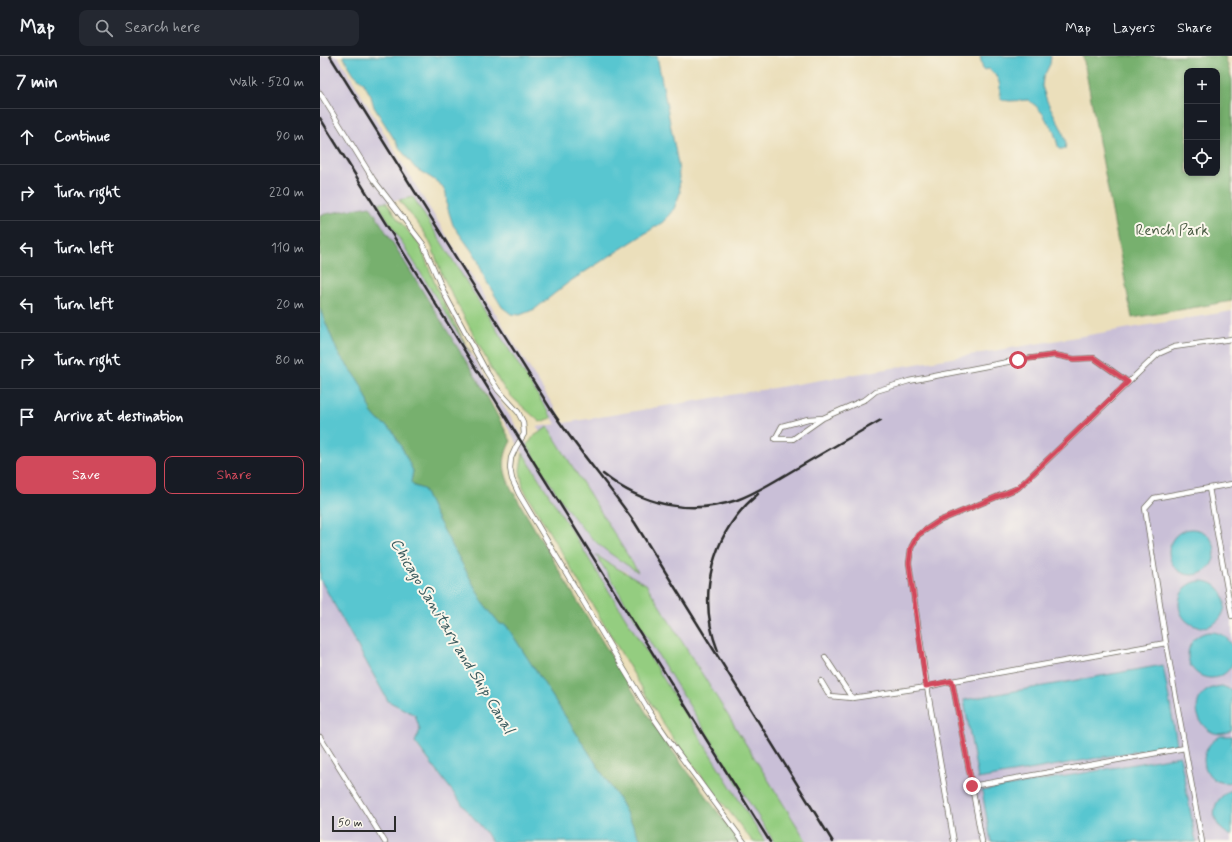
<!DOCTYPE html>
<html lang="en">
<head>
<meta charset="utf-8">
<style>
	:root { --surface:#171b24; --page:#242831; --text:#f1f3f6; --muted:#9ea1a6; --line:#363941; --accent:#d1495b }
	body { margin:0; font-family:Mynerve,sans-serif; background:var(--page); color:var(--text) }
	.controls { position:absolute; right:12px; top:12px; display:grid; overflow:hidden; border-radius:8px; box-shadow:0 2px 6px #0003 }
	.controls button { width:36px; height:36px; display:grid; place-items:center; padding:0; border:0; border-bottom:1px solid var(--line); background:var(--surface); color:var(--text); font:20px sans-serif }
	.scale { position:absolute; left:12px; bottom:10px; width:64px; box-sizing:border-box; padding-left:4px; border:2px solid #2b2b2b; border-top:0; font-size:11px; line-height:14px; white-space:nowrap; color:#2b2b2b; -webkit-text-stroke:3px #fbf7ec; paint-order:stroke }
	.stop { position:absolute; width:12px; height:12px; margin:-9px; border:3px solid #d1495b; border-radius:50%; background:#fff }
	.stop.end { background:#d1495b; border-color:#fff; box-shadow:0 1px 4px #0008 }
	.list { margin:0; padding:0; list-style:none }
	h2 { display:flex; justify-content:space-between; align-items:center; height:52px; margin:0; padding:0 16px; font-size:17px }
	h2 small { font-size:13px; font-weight:400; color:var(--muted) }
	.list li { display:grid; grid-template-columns:26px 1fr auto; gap:12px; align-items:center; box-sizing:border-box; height:56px; padding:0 16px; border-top:1px solid var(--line) }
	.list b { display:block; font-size:15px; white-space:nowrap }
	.list em { font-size:13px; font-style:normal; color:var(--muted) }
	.actions { display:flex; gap:8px; padding:12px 16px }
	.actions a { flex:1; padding:9px 0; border:1px solid var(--accent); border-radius:8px; text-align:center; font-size:14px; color:var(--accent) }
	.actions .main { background:var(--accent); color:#fff }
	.icon { flex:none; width:22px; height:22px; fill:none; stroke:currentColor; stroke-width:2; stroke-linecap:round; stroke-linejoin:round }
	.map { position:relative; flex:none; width:912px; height:786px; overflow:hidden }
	header { display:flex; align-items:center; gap:24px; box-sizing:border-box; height:56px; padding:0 20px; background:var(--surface); border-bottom:1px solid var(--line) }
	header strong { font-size:19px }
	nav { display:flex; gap:22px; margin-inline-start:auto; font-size:14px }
	.search { width:280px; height:36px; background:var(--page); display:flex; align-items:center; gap:10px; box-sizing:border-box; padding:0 14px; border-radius:8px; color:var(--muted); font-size:15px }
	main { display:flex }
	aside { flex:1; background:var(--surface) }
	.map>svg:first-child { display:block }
	.industrial { fill:#c9bfd7; fill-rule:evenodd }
	.green { fill:#94cd80; stroke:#607c56 }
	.forest { fill:#77b06e; stroke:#516e4c; fill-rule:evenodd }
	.water { fill:#59c6d0; stroke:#42787e }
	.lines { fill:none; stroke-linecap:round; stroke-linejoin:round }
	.service-casing { stroke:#6e6a5d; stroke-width:6 }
	.service { stroke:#fff; stroke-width:4.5 }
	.rail { stroke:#2b2b2b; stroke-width:2.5 }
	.route { stroke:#d1495b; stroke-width:5 }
	.labels { text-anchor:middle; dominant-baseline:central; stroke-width:4; stroke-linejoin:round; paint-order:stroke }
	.park-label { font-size:15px; fill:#4a5c44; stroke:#fbf7ec }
	.water-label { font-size:16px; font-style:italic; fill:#395a5d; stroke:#fbf7ec }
</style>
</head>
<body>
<header>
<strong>Map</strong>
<div class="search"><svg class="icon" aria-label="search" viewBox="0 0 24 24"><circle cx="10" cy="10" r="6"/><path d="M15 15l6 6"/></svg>Search here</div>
<nav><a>Map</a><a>Layers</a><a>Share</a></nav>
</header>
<main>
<aside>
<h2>7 min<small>Walk · 520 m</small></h2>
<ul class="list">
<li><svg class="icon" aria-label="ahead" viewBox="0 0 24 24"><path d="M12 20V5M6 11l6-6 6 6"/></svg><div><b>Continue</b></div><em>90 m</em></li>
<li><svg class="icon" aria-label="right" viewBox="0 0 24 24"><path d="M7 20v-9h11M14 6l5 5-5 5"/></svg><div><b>Turn right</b></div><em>220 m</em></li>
<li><svg class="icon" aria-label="left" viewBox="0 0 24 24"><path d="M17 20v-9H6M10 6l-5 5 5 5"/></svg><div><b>Turn left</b></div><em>110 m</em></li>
<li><svg class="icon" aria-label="left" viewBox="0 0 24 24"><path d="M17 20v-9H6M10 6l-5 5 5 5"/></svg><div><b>Turn left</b></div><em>20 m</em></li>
<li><svg class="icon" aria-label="right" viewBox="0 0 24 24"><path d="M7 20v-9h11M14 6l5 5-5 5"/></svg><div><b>Turn right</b></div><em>80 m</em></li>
<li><svg class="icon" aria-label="arrive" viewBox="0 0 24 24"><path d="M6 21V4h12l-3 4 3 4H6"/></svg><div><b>Arrive at destination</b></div></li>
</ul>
<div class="actions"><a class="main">Save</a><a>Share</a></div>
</aside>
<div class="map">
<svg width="912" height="786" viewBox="0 0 912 786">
	<rect width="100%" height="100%" fill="#fbf7ec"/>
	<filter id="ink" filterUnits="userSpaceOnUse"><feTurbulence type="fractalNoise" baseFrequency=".025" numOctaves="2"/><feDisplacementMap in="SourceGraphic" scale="8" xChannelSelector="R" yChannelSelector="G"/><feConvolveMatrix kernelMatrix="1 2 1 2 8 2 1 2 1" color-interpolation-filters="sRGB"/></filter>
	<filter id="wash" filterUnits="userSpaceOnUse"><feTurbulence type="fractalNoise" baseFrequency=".012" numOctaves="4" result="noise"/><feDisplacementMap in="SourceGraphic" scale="16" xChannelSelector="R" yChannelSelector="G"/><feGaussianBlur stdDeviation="0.9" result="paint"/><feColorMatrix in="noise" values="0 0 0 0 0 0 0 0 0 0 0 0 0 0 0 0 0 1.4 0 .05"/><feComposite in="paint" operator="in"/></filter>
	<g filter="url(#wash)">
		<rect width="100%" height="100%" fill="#ebdfbb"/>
		<g class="industrial">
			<path d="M 0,0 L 18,0 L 102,140 L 244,367 L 912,255 L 912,786 L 474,786 L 307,516 L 293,510 L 277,500 L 454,786 L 445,786 L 50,150 L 0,159 ZM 93,141 L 236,368 L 217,371 L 298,503 L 278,488 L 268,477 L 244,447 L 58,148 Z"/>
			<path d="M 0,523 L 68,645 L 95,659 L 100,674 L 95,687 L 145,752 L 166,776 L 172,786 L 2,786 L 0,783 Z"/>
		</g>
		<g class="green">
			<path d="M 93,141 L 232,362 L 220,366 L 194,343 L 185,334 L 170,310 L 122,219 L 112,191 L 106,179 L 99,169 L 79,144 Z"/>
			<path d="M 66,146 L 77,162 L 100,189 L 119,238 L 151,298 L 58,148 Z"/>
			<path d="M 228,371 L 318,516 C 304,507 291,499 278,488 C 248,461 228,423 207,389 L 214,380 Z"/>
			<path d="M 203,397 L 445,786 L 433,786 L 356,687 L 344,669 L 203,432 L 200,414 Z"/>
			<path d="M 276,499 L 293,510 L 326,528 L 487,786 L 454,786 Z"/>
		</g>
		<g class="forest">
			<path d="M 763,0 L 905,0 L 912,24 L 912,245 L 812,262 ZM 867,15 L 897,15 L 897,117 L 867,117 Z"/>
			<path d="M 50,150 L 162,331 L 191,385 C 181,403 183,416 192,434 L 247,528 L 337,674 L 420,786 L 322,786 L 297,740 L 186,569 L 180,568 L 164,548 L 116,460 L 103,433 L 94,430 L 91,426 L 93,415 L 83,394 L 72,374 L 58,364 L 51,356 L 48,345 L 35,319 L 18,297 L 0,253 L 0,159 Z"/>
		</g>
		<g class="water">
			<path d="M 23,0 L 337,0 L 358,108 L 360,137 L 354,153 L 343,166 L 249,226 L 215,253 L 200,259 L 191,258 L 182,251 L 165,223 L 157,202 L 133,169 L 127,150 L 126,137 L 121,129 L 113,123 L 95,112 L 81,94 L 54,51 L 51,40 L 43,26 L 34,18 Z"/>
			<path d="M 660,0 L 731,0 L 730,8 L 723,22 L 722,30 L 727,45 L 742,74 L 746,87 L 745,93 L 739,93 L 733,73 L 728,67 L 723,58 L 716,50 L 708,44 L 690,45 L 682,44 C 679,39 680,36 680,31 C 679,23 675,18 669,13 L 663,14 Z"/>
			<path d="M 0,253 L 18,297 L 35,319 L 41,329 L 48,345 L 51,356 L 58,364 L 72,374 L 83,394 L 93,415 L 91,426 L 94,430 L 103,433 L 116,460 L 164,548 L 180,568 L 186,569 L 297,740 L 322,786 L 172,786 L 166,776 L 145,752 L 95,686 L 100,674 L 95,659 L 68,645 L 0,523 Z"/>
			<circle cx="872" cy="496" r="23"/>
			<circle cx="882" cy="548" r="23"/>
			<circle cx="891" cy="599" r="23"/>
			<path d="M 843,609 L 857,688 L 658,723 L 644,644 Z"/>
			<path d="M 902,630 L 912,634 L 912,674 C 881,693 857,634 902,630 Z"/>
			<path d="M 901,680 L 912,680 L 912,726 C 885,733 871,694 901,680 Z"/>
			<path d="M 860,700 L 876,786 L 671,786 L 662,735 Z"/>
			<path d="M 912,734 L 912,780 C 889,770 888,744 912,734 Z"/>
		</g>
	</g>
	<g filter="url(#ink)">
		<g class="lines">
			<defs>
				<g id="service">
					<path d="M 0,37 L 53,123 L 103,188 L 125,239 L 166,315 L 178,334 L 198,356 L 203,366 L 204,378 L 196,391 L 191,402 L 190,412 L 192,423 L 199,438 L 329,655 L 353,690 L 424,786"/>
					<path d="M 503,362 L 473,383 L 455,383 L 462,370 L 488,363 L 503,362 L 546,343 L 556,335 L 589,325 L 698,304 L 735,299 L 754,303 L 774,302 L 808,326"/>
					<path d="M 889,432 L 912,560"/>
					<path d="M 846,587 L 865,692"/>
					<path d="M 505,601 L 532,642 L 607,631 L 589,507 L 591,492 L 598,479 L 619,465 L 698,432 L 838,298 L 854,291 L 912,283"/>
					<path d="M 501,625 L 510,640 L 532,642"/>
					<path d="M 632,625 L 607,631 L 634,786"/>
					<path d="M 0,681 L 65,786"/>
					<path d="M 652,730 L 662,786"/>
					<path d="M 882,786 L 865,692 L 652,730 L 632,625 L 846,587 L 825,452 L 834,442 L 912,428"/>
				</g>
			</defs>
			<use href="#service" class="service-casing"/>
			<use href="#service" class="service"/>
			<g class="rail">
				<path d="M 10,0 L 230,352 C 256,392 288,428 315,467 L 513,786"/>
				<path d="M 0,62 L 450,786"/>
				<path d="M 283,418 C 322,449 369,460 417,444 C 439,436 459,422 479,411 C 506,395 534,379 561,364"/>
				<path d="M 398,595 C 376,539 392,476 438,438"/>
			</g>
		</g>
	</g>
	<g class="lines" filter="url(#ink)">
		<path class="route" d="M 652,730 L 632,625 L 606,630 L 589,507 L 591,492 L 598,479 L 619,465 L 698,432 L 808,326 L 774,302 L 754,303 L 735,299 L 698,304"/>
	</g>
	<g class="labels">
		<g class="park-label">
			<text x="852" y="175">Rench Park</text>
		</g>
		<g class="water-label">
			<text transform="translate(132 580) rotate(59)">Chicago Sanitary and Ship Canal</text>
		</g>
	</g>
</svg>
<div class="controls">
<button>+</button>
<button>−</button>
<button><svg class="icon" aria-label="locate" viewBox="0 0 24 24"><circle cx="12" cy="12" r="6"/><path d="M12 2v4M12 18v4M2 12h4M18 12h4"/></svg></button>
</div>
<div class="scale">50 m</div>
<div class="stop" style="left:698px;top:304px"></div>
<div class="stop end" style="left:652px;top:730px"></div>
</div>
</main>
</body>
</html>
